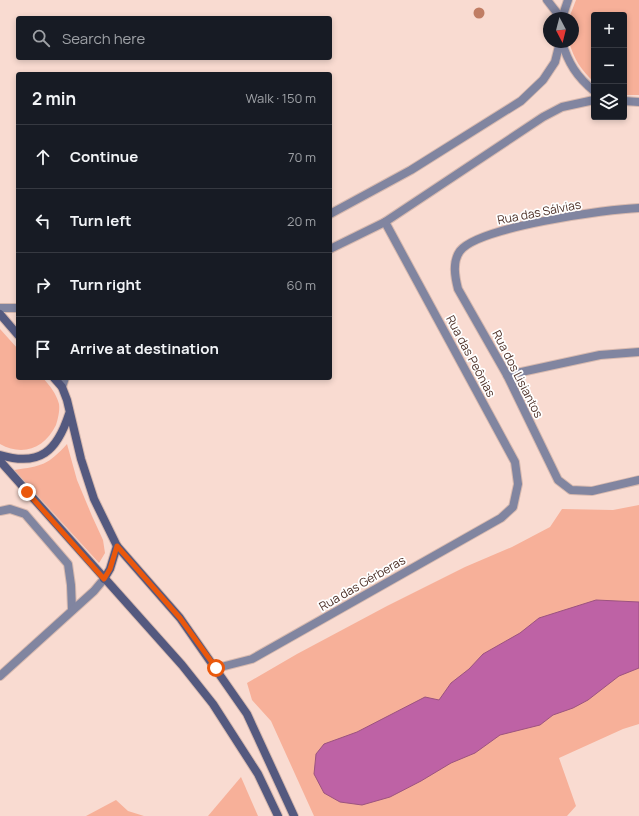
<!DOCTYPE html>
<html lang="en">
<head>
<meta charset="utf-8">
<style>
	:root { --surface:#171b24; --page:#242831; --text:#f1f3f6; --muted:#9ea1a6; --line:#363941 }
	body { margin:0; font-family:Manrope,sans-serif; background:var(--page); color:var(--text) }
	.controls { position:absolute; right:12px; top:12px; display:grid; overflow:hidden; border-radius:4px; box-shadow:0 2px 6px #0003 }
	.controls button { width:36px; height:36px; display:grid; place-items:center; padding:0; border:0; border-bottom:1px solid var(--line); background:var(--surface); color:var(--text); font:20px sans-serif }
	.compass { position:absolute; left:543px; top:12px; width:36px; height:36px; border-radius:50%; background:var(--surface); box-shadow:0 2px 6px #0003; rotate:173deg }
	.stop { position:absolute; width:12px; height:12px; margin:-9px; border:3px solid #ea580c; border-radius:50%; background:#fff }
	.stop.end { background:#ea580c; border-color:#fff; box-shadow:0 1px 4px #0008 }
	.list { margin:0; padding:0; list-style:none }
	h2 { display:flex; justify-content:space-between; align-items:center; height:52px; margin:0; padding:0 16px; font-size:17px }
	h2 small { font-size:13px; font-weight:400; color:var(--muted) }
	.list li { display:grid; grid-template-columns:26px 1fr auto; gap:12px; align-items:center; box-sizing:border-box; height:64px; padding:0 16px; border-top:1px solid var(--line) }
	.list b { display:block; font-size:15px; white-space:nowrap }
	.list em { font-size:13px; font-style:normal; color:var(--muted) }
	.icon { flex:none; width:22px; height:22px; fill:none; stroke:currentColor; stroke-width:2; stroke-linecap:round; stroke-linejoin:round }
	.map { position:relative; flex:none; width:639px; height:816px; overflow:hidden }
	.search { position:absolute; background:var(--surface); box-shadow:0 2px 6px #0003; left:16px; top:16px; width:316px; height:44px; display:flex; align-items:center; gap:10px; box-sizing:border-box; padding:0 14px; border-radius:4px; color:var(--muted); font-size:15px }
	.panel { position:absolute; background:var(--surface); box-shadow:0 2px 6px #0003; left:16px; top:72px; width:316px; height:308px; border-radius:4px }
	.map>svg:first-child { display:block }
	.green { fill:#f7b099 }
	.water { fill:#be62a5; stroke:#9c537f }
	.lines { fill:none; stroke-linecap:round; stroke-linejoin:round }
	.minor-casing { stroke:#d7b9af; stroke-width:10 }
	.tertiary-casing { stroke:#d7b9af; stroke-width:10 }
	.secondary-casing { stroke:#d7b9af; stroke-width:10 }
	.minor { stroke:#8185a0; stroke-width:8 }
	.tertiary { stroke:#8185a0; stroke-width:8 }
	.secondary { stroke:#54597f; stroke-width:8 }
	.tree { fill:#c07d64 }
	.route { stroke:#ea580c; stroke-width:5 }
	.labels { text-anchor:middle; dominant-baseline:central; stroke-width:3.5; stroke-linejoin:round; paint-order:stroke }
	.street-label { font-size:12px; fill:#4d3027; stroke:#fff }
</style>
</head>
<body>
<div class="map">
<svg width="639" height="816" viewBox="0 0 639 816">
	<rect width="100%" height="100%" fill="#f9dbd1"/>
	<g class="green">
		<path d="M 576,0 L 639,0 L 639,95 L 624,95 L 624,15 L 594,15 L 594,82 C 581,70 574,59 569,42 L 573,42 L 573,18 L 569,18 Z"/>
		<path d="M 0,329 L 18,349 L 18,378 L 43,378 C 50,386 56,393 59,404 C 60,410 58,419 56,425 C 45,448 23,457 0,444 Z"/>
		<path d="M 67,444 L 77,480 L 92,516 L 103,540 L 105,553 L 99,563 L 14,470 C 42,466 48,465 67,444 Z"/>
		<path d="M 639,505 L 639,724 L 623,729 L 559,758 L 576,806 L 567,816 L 314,816 L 271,721 L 252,700 L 247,683 L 297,654 L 387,606 L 465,567 L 512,547 L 550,527 L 562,509 L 613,510 Z"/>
		<path d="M 241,777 L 258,816 L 208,816 Z"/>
		<path d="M 116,800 L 128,811 L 144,816 L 86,816 Z"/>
	</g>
	<path class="water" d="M 596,600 L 639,602 L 639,668 L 619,676 L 588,700 L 573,708 L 553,715 L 540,725 L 500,735 L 475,753 L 451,763 L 421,781 L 390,797 L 362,805 L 340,802 L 324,793 L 314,774 L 316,754 L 324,744 L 357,732 L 425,697 L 439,700 L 451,683 L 469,669 L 483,654 L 520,633 L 539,618 Z"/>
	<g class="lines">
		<defs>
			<g id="minor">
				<path d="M 547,0 L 561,18"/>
				<path d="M 639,208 C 607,209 478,227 460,251 C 452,262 455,277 458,289 L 507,375 L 558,480 L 571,490 L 592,491 L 639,480"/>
				<path d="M 507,375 L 600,355 L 639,352"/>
				<path d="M 0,511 L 10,509 L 25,514 L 68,564 L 71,585 L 72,610"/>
				<path d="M 217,668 L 252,659 L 501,518 L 513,507 L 518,484 L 515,462 L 385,222"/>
				<path d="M 0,676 L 94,591 L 104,579"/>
			</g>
			<g id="tertiary">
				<path d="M 562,18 L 568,0"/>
				<path d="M 562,42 C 568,63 577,77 594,91"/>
				<path d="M 624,101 L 639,102"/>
				<path d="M 330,214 L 411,170 L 521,101 L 543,80 L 555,62 L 560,42"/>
				<path d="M 330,249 L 385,222 L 543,117 L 562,107 L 594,100"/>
				<path d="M 0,308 L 18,308"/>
				<path d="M 62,387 L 65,378"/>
			</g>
			<g id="secondary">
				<path d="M 0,314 L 18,335"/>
				<path d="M 54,378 L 62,387 L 67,400 L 81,459 L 94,499 L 117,546 L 180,618 L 247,714 L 294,816"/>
				<path d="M 0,455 C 40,467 57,451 69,414"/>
				<path d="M 0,461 L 182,665 L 213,704 L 258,774 L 278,816"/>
				<path d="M 104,579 L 110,569 L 117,546"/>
			</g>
		</defs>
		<use href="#minor" class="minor-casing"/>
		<use href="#tertiary" class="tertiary-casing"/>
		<use href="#secondary" class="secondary-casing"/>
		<use href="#minor" class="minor"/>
		<use href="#tertiary" class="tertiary"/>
		<use href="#secondary" class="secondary"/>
	</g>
	<circle class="tree" cx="479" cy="13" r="5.5"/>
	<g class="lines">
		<path class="route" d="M 27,492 L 104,579 L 110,569 L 117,546 L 180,618 L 216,668"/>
	</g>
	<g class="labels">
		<g class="street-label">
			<text transform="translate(539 212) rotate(-11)">Rua das Sálvias</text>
			<text transform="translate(471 356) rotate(62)">Rua das Peônias</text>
			<text transform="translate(518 374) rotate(63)">Rua dos Lisiantos</text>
			<text transform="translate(362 583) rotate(-30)">Rua das Gérberas</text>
		</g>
	</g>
</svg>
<div class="controls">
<button>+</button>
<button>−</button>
<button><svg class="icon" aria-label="layers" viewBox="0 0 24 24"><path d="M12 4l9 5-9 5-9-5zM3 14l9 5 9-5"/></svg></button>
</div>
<svg class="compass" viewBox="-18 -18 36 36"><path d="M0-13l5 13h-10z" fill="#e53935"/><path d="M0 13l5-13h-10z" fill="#9ea1a6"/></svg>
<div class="stop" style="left:216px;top:668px"></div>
<div class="stop end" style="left:27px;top:492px"></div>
<div class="search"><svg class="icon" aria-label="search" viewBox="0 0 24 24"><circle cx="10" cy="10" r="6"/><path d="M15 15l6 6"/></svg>Search here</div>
<section class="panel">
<h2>2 min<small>Walk · 150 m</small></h2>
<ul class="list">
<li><svg class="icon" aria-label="ahead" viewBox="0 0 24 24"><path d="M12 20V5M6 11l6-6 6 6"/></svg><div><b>Continue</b></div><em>70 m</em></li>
<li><svg class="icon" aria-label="left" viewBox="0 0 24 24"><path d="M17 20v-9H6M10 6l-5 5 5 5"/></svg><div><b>Turn left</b></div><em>20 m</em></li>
<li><svg class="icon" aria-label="right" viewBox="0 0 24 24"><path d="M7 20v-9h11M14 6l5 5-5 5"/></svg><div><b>Turn right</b></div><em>60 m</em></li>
<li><svg class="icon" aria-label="arrive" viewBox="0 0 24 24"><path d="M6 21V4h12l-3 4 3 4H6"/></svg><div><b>Arrive at destination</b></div></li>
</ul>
</section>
</div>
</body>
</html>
